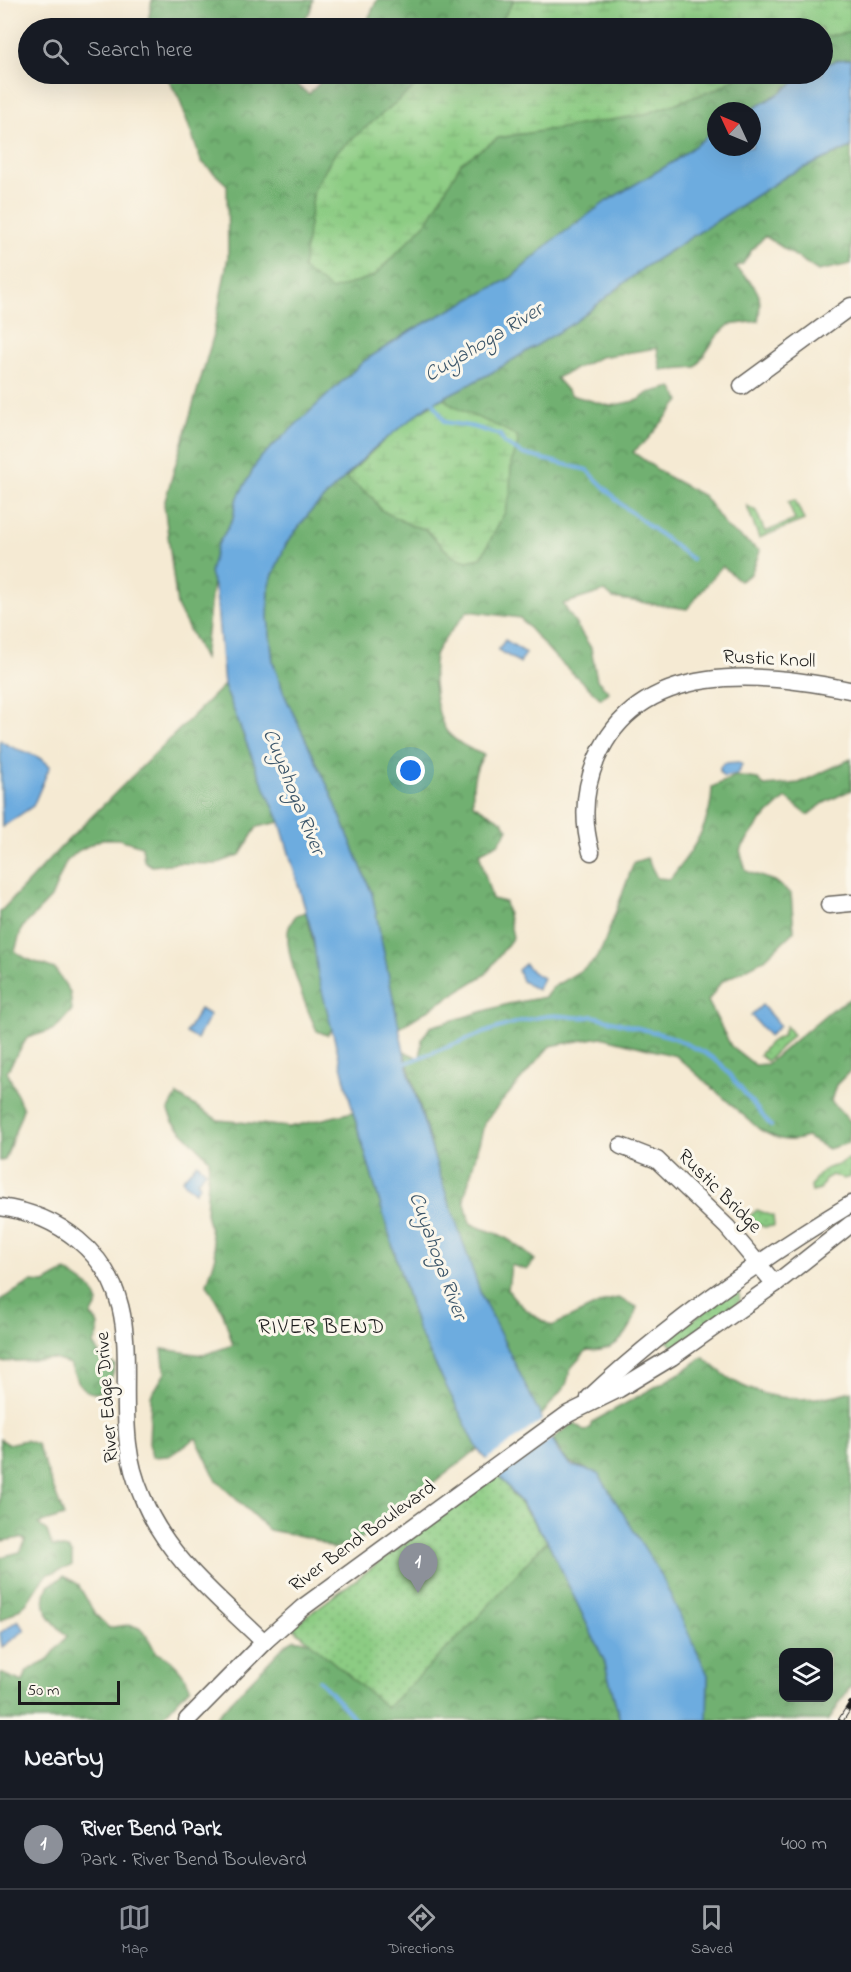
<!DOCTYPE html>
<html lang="en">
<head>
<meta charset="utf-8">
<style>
	:root { --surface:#171b24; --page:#20242c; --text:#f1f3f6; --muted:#9ea1a6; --line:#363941; --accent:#8c9099 }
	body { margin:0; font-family:"Indie Flower",sans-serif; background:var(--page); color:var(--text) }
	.controls { position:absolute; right:18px; bottom:18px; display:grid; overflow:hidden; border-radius:12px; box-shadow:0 6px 24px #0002 }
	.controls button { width:54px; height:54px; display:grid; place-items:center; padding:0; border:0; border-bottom:2px solid var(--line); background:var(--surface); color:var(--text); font:30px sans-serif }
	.compass { position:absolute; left:707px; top:102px; width:54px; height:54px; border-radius:50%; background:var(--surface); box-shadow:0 6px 24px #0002; rotate:314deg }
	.scale { position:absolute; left:18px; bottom:15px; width:102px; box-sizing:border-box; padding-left:6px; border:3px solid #1c1c1c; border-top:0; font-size:16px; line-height:21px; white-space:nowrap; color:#1c1c1c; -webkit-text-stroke:4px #fbf7ec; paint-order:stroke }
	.you { position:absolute; left:411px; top:771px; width:21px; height:21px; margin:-15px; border:4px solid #fff; border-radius:50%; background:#1a73e8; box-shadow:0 0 0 9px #1a73e833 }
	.badge { display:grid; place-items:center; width:39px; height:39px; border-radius:50%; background:var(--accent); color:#fff; font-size:20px; font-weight:700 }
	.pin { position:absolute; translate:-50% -50px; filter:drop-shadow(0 2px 3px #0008) }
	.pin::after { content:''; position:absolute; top:32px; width:21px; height:18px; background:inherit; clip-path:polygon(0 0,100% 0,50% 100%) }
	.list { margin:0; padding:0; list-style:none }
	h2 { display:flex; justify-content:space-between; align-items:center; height:78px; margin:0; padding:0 24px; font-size:26px }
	h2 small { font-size:20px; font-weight:400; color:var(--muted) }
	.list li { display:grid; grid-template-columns:39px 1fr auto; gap:18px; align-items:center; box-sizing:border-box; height:90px; padding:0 24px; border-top:2px solid var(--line) }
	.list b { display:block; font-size:22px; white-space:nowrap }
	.list p { margin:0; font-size:20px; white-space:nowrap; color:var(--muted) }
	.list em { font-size:20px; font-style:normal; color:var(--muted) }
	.icon { flex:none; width:33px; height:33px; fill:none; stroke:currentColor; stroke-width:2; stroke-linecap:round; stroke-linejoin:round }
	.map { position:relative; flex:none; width:851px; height:1720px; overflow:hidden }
	.search { position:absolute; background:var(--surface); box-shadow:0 6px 24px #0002; left:18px; right:18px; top:18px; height:66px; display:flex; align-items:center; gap:15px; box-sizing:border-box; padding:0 21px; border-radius:33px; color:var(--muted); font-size:22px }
	.sheet { height:168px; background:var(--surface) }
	nav { display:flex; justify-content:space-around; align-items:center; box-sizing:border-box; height:84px; border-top:2px solid var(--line); background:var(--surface); font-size:16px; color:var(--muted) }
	nav a { display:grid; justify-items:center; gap:3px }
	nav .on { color:var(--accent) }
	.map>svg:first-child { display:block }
	.forest { fill:url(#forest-crowns); stroke:#466646; stroke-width:1.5; fill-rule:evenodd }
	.wetland { fill:url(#wetland-marsh); stroke:#547450; stroke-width:1.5 }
	.park { fill:url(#park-dots); stroke:#547450; stroke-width:1.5 }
	.water { fill:#6dacdf; stroke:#44647e; stroke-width:1.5 }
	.pier { fill:#f5ead3 }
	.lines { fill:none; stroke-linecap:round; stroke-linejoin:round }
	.stream { stroke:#6dacdf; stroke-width:4 }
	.street-casing { stroke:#68645c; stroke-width:19 }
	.street { stroke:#fff; stroke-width:16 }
	.rail-casing { stroke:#1c1c1c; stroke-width:6 }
	.rail { stroke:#fbf7ec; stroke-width:4; stroke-dasharray:11; stroke-linecap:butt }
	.labels { text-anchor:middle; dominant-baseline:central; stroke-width:6; stroke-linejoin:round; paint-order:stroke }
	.street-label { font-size:20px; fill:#1c1c1c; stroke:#fbf7ec }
	.water-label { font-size:21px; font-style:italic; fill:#3c566a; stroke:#fbf7ec }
	.neighbourhood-label { font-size:21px; letter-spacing:1.5px; fill:#1c1c1c; stroke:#fbf7ec }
</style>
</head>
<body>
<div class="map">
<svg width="851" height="1720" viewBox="0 0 851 1720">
	<defs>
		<pattern id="forest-crowns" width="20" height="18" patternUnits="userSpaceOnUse" patternTransform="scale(1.5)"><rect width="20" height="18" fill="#71b071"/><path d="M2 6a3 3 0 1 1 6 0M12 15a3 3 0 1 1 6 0" fill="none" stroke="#5c8e5c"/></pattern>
		<pattern id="wetland-marsh" width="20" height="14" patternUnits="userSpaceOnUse" patternTransform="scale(1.5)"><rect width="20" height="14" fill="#8ccc83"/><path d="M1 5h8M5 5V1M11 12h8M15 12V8" fill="none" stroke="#78af71"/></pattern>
		<pattern id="park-dots" width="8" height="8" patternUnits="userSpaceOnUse" patternTransform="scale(1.5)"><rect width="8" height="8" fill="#8ccc83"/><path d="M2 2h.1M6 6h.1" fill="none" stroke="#78af71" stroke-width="1.8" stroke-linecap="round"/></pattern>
	</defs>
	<rect width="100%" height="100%" fill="#fbf7ec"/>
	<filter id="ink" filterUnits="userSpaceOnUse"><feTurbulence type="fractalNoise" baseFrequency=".0167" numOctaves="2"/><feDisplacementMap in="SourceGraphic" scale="12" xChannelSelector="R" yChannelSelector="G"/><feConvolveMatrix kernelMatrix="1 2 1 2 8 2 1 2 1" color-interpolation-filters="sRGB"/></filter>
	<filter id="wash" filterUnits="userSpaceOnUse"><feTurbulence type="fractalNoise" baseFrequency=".008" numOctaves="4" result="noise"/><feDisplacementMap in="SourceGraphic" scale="24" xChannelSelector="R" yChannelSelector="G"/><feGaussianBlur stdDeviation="1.35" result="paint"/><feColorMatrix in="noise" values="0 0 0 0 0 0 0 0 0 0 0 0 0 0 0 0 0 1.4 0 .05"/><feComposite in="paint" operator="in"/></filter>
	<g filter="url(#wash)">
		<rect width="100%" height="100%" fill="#f5ead3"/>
		<g class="forest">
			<path d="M 152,0 L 313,0 L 310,12 L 297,28 L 147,28 Z"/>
			<path d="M 377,0 L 851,0 L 851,59 L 837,60 L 823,66 L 822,28 L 364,28 Z"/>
			<path d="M 165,74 L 281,74 L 309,94 L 328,74 L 805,74 L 780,93 L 749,111 L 716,111 L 716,130 L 673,162 L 551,242 L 511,278 L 412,330 L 364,361 L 259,459 L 236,501 L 233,519 L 217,546 L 204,659 L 177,606 L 164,504 L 213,337 L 228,257 L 227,185 L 201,161 L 179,98 Z"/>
			<path d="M 851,147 L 851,264 L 818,271 L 765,236 L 751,251 L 743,264 L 735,267 C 756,287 764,291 758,321 L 729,325 L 717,336 L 696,367 L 661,370 L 657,348 L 600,357 L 556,378 L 571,395 L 610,406 L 639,400 L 648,393 L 672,387 L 680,401 L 647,440 L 633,452 L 665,475 L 704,496 L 727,528 L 760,551 L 751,574 L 740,581 L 722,566 L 687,609 L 613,598 L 605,591 L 563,604 L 591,648 L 597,680 L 609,692 L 601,699 L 556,658 L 520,618 L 468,611 C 460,621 437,645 435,656 C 431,675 436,718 448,733 C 457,743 471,750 484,755 C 473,771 472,785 473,804 L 502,821 L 508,829 L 499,843 L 479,853 L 492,899 L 505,902 L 513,937 L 486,974 L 399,1028 L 372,894 L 330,791 L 284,694 L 273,662 L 268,618 L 269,584 L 286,544 L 310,512 L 373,449 L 429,405 L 491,373 L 575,322 L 643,268 L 788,175 Z"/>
			<path d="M 224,685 L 255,765 L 280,822 L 257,827 L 240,855 L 216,864 L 177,863 L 152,866 L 144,861 L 142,846 L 119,839 L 102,839 L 78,851 L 66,862 L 51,898 L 22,928 L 15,951 L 27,959 L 55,969 L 70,992 L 72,1010 L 55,1029 L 27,1038 L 7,1071 L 23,1109 L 5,1160 L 0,1161 L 0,912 L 62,846 Z"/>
			<path d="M 851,759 L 851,790 L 824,803 L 808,815 L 786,798 L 760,822 L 740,850 L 746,871 L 774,881 L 791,894 L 794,931 L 765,959 L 721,982 L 708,1001 L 731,1046 L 755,1065 L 767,1064 L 831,1010 L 851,998 L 851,1070 L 836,1085 L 831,1101 L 851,1122 L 849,1143 L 828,1149 L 807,1137 C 788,1144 776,1139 759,1129 L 676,1056 L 601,1037 L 550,1046 L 485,1121 L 464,1199 L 470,1223 C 480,1229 488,1230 498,1234 C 512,1240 523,1250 535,1260 L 527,1270 L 511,1265 L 508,1290 C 520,1307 533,1316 552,1326 L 605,1301 L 618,1298 L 637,1307 C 632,1332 616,1354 587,1350 L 571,1368 L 566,1385 L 540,1417 L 481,1295 L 438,1170 L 404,1051 L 420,1059 L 422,1039 L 430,1027 L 508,1004 L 545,997 L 553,987 L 585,968 L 595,960 L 603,946 L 634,862 L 647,858 L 657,878 L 670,879 C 692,852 712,823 712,787 L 735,776 L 758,779 L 764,786 L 799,783 Z"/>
			<path d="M 306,912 L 333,1028 L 327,1035 L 317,1031 C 307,1010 282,949 289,927 C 291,923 294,918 296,915 Z"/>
			<path d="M 177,1095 L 218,1120 L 290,1127 L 353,1112 L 417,1328 L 478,1449 L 362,1538 L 334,1549 L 311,1538 L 269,1530 L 217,1481 L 196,1438 L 169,1456 L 152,1457 L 149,1443 L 151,1396 L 165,1373 L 162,1349 L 203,1355 L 233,1345 L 223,1313 L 207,1284 L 216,1256 L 206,1213 L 209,1159 L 173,1122 L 168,1111 Z"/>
			<path d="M 66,1271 L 92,1289 L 98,1303 L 91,1316 C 101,1322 100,1336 93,1344 L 102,1358 L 115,1365 C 113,1379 101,1402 84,1389 C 78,1385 73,1371 70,1364 L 54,1359 L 0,1362 L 0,1300 L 31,1282 L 45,1283 Z"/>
			<path d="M 703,1357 C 713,1365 722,1374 732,1380 C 767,1402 813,1403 851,1391 L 851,1685 L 829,1720 L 707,1720 L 708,1675 L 585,1468 C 567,1465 560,1454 553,1438 L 574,1423 L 585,1431 L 590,1428 L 592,1422 L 682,1372 ZM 784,1652 L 828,1652 L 828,1698 L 784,1698 Z"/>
			<path d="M 0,1439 L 8,1444 L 25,1440 L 37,1444 L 64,1516 L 38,1524 L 47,1531 L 52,1546 L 68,1549 L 72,1554 L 72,1565 C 63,1571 53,1570 45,1577 C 38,1584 34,1593 28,1601 C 20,1610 10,1615 0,1621 L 0,1557 L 20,1552 L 26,1540 L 21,1538 L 2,1541 L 0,1538 Z"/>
			<path d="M 525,1509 L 547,1540 L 604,1660 L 620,1720 L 213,1720 L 286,1644 L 295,1639 L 315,1643 Z"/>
			<path d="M 64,1576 L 78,1584 L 95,1614 L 109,1628 C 140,1621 143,1627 156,1653 C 170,1656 185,1674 190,1687 L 160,1720 L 0,1720 L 0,1673 L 23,1682 L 27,1671 L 47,1661 L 67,1636 C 53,1622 37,1609 48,1586 Z"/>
		</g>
		<g class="wetland">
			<path d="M 514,0 L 851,0 L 851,32 L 823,37 L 822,28 L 497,28 Z"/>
			<path d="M 437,74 L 742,74 L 717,89 L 642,115 L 498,138 L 461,163 L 427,222 L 374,276 L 332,290 L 303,269 L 314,189 L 335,153 L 417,85 Z"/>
			<path d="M 443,398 C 460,415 495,421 517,437 L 518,444 L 511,463 L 510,495 L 505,512 L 481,558 L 467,561 L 452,556 L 425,529 L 410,525 L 381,510 L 372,497 L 346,478 C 374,448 407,417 443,398 Z"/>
		</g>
		<g class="park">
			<path d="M 795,500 L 804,520 L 759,538 L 747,506 L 756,511 L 765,532 L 795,520 L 788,502 Z"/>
			<path d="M 786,1026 L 793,1035 L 767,1061 L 759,1055 L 770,1042 L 782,1036 Z"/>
			<path d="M 847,1159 L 851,1160 L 851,1177 L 843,1179 L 832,1175 L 825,1179 L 820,1190 L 812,1192 L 811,1186 C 826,1158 834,1173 847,1159 Z"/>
			<path d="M 757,1210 L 773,1216 L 774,1226 L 764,1227 L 752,1221 L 750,1216 Z"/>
			<path d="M 733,1290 L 739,1294 L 740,1301 L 674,1348 L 666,1340 Z"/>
			<path d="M 498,1474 L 547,1540 L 472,1624 L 387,1708 L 292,1627 Z"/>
		</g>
		<g class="water">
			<path d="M 851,59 L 851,147 L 788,175 L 643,268 L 575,322 L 491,373 L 429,405 L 373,449 L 310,512 L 286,544 L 269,584 L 268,618 L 273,662 L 284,694 L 330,791 L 372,894 L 407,1067 L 438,1170 L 481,1295 L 559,1453 L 572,1466 L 598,1473 L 660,1573 L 708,1675 L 707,1720 L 620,1720 L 604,1660 L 547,1540 L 522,1504 L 478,1449 L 417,1328 L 353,1112 L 318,975 L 313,936 L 280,822 L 255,765 L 224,685 L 216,594 L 210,572 L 217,546 L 233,519 L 236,501 L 259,459 L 364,361 L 412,330 L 511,278 L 551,242 L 607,201 L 673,162 L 716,130 L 716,147 L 752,147 L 752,111 L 749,111 L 780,93 L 805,74 L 822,74 L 823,66 L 837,60 Z"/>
			<path d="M 505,640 L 526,653 L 520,663 L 498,650 Z"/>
			<path d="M 0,740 C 16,753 36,751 50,766 L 33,806 L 2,827 Z"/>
			<path d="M 739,762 L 742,765 L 737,774 L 724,777 L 720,773 L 720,767 L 724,763 Z"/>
			<path d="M 525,964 L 532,972 L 543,978 L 537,990 L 522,981 L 518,970 Z"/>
			<path d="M 762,1005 L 780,1026 L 769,1036 L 751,1015 Z"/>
			<path d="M 200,1009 L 210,1015 L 197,1039 L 186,1033 Z"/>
			<path d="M 197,1163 L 206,1171 L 197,1181 L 200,1185 L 195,1192 L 182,1180 Z"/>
			<path d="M 18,1620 L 25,1630 L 2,1647 L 0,1633 Z"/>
		</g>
		<path class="pier" d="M 545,1418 L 555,1436 L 497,1478 L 483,1462 Z"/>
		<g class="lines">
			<g class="stream">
				<path d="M 432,400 L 445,422 L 474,427 L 500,435 L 504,443 L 523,454 L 587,470 L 622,505 L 692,559"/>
				<path d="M 403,1064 C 448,1048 501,1022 547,1016 C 563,1013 577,1021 593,1016 L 672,1037 L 705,1053 L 721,1064 L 771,1126"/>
				<path d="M 319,1680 L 356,1720"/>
			</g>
		</g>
	</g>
	<g filter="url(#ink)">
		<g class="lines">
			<defs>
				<g id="street">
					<path d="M 742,386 L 851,306"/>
					<path d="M 591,852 C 582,820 584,788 597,758 C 640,659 763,672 849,690"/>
					<path d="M 829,905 L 851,903"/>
					<path d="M 621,1146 L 657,1160 L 727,1227 L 775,1284"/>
					<path d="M 0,1207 C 30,1211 55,1221 78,1240 C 145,1295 119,1370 128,1444 C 130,1462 135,1480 142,1496 C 165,1556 219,1598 264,1642"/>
					<path d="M 589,1398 C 669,1323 757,1261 851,1204"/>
					<path d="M 187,1720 L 264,1642 L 302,1608 L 568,1414 L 619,1389 L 672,1357 L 775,1284 L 851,1224"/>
				</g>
			</defs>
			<use href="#street" class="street-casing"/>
			<use href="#street" class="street"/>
			<defs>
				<path id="rail" d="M 841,1720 L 851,1704"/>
			</defs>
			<use href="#rail" class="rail-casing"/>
			<use href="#rail" class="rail"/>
		</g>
	</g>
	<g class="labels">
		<g class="street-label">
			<text transform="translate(769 660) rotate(3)">Rustic Knoll</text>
			<text transform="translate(719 1192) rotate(45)">Rustic Bridge</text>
			<text transform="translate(108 1397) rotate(-94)">River Edge Drive</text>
			<text transform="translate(363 1537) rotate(-36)">River Bend Boulevard</text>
		</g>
		<g class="water-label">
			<text transform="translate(484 343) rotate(-31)">Cuyahoga River</text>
			<text transform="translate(293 792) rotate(68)">Cuyahoga River</text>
			<text transform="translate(437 1256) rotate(70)">Cuyahoga River</text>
		</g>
		<g class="neighbourhood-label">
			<text x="322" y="1328">RIVER BEND</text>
		</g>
	</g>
</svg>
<div class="controls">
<button><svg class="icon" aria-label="layers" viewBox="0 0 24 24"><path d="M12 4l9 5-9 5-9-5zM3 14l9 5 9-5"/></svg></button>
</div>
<svg class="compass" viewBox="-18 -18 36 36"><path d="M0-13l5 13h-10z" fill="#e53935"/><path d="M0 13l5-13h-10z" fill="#9ea1a6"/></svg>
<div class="scale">50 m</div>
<div class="you"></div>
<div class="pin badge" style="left:418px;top:1593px">1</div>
<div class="search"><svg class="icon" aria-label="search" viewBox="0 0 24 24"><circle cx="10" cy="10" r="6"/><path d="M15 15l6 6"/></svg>Search here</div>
</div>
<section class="sheet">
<h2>Nearby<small></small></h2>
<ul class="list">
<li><span class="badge">1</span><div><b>River Bend Park</b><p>Park · River Bend Boulevard</p></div><em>400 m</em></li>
</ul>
</section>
<nav>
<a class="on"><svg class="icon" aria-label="map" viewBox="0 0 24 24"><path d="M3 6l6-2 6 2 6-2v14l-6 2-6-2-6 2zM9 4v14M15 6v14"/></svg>Map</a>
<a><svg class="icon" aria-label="directions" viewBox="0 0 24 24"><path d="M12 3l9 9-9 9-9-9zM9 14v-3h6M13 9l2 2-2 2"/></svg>Directions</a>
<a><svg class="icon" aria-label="saved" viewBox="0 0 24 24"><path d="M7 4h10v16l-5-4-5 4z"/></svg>Saved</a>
</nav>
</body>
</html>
